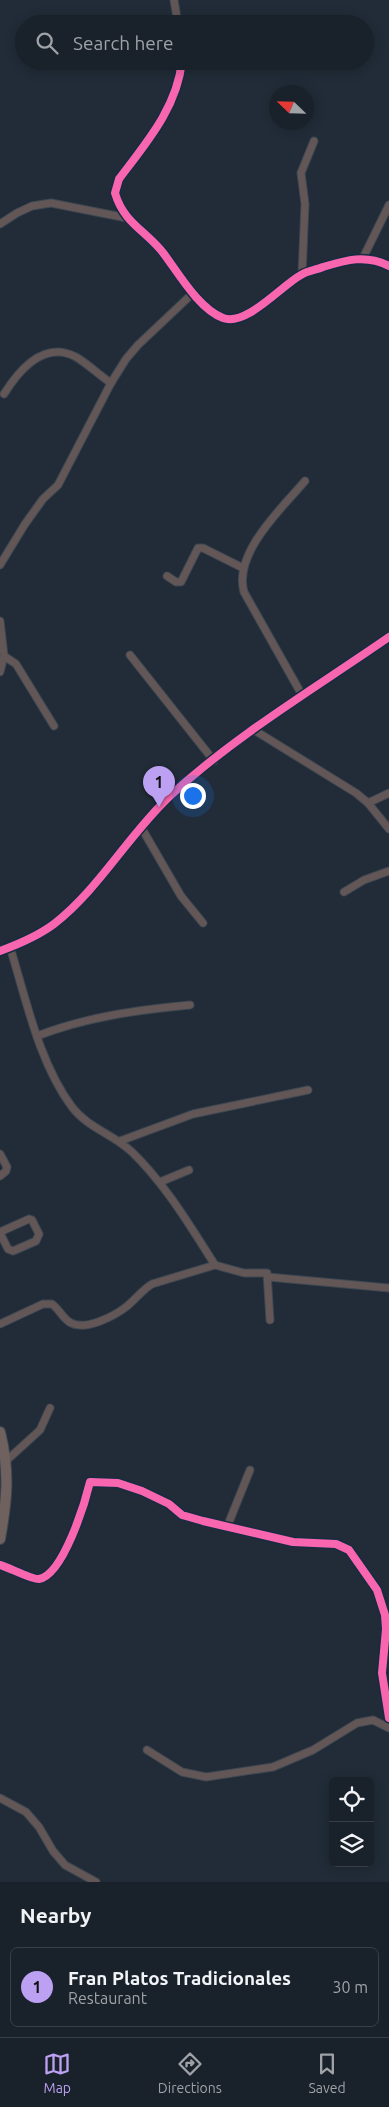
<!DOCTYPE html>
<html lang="en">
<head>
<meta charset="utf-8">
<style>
	:root { --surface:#19212a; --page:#262e36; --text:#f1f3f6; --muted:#9fa3a8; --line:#373e47; --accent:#bca0f2 }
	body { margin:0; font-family:Ubuntu,sans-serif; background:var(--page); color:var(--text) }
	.controls { position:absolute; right:15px; bottom:15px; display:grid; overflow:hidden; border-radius:8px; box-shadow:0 2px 12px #0003 }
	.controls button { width:45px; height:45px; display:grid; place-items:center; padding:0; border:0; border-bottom:1px solid var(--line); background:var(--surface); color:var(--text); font:25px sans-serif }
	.compass { position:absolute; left:269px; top:85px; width:45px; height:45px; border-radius:50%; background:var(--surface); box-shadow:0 2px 12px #0003; rotate:293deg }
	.you { position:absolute; left:192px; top:795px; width:18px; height:18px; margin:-12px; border:4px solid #fff; border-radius:50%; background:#1a73e8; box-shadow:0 0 0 8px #1a73e833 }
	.badge { display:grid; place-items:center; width:32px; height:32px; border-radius:50%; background:var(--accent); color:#111; font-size:16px; font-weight:700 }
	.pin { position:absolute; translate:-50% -41px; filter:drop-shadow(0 1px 2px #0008) }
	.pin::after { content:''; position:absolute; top:26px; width:18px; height:15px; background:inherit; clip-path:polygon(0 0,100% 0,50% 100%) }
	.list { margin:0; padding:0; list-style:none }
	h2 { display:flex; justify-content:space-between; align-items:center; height:65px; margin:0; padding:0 20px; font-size:21px }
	h2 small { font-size:16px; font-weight:400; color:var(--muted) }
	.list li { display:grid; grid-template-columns:32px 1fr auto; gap:15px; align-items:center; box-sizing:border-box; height:80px; margin:0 10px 10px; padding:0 10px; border:1px solid var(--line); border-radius:8px }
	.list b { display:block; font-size:19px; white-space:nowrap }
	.list p { margin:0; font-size:16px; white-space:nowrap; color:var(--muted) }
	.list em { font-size:16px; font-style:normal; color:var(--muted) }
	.icon { flex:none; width:28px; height:28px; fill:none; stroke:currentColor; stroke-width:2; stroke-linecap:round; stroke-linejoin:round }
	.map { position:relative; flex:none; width:389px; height:1882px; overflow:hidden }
	.search { position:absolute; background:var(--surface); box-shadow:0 2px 12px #0003; left:15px; right:15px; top:15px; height:55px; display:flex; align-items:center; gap:12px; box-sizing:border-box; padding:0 18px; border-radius:28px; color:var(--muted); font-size:19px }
	.sheet { height:155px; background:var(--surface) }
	nav { display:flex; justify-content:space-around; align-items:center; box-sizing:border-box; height:70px; border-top:1px solid var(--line); background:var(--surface); font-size:14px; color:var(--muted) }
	nav a { display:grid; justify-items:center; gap:2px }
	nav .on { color:var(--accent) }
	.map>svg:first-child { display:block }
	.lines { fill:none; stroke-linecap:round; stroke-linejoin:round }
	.minor-casing { stroke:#3e4752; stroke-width:9 }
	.secondary-casing { stroke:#3e4752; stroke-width:12 }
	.minor { stroke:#625756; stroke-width:7 }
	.secondary { stroke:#6e615e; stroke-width:10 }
	.cycleway-casing { stroke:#172b42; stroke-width:11 }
	.cycleway { stroke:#f766af; stroke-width:8 }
</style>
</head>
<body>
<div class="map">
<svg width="389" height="1882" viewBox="0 0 389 1882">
	<rect width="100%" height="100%" fill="#212c38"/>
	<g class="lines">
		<defs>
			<g id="minor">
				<path d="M 174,0 L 178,24"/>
				<path d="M 182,61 C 177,108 146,143 119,179 L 115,193 C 124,224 147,231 164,254 C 179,274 199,309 223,318 C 246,327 282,285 301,275 C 307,271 316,270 323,267 C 346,260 366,254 389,266"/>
				<path d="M 0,224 L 17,213 L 32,206 L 51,203 L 127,218"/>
				<path d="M 363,258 L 389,205"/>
				<path d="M 302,274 L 305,204 L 301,173 L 314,141"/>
				<path d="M 4,394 C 19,370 44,340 76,357 C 88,364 99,375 111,383"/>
				<path d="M 0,565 L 25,524 L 43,499 L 58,485 L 111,383 L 126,359 L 138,345 L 192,294"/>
				<path d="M 167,576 L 176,582 L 181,582 L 198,548 L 203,548 L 243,568"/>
				<path d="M 0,621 L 4,656 L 0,672"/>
				<path d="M 130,655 L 214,761"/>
				<path d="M 4,656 L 16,664 L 54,726"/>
				<path d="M 302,695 L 244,592 C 233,553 282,508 305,481"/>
				<path d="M 254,730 L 356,793 L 368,803 L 389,829"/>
				<path d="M 368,803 L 389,793"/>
				<path d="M 141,827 L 181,896 L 203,923"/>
				<path d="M 344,892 L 364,880 L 389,871"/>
				<path d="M 10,947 C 26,999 39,1063 72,1107 C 88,1128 113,1134 132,1152 C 166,1185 190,1226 215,1265 L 244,1273 L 267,1273 L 270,1320"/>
				<path d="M 0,951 C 19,944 38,936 54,924 C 100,888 129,834 171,795 C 236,735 317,687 389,637"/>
				<path d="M 37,1036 C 86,1017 137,1010 190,1005"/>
				<path d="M 120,1141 L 193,1114 L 308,1090"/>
				<path d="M 0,1154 L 7,1167 L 6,1171 L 0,1176"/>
				<path d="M 160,1182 L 189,1170"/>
				<path d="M 0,1232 L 29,1219 L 32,1220 L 39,1234 L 36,1241 L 13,1251 L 8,1249 L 0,1233"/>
				<path d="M 268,1277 L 389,1288"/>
				<path d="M 0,1324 L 43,1304 L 52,1304 C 60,1310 63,1319 71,1323 C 86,1331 114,1316 126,1307 C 135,1300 142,1290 152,1284 L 215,1265"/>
				<path d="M 6,1461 L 40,1430 L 50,1408"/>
				<path d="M 227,1527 L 250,1470"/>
				<path d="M 0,1565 C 8,1567 33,1580 39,1579 C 63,1575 85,1503 90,1482 L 118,1483 L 142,1491 L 169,1504 L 182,1515 L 203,1521 L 293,1542 L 336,1544 L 349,1550 L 377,1590 L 385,1615 L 386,1629 L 382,1673 L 389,1718"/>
				<path d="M 147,1750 L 182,1772 L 206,1777 L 273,1767 L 313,1750 L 357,1723 L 373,1720 L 389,1728"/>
				<path d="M 0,1798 L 26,1812 L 39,1827 L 53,1851 L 65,1865 L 96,1882"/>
			</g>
			<path id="secondary" d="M 0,1432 C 10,1472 7,1500 0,1539"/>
		</defs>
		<use href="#minor" class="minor-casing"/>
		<use href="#secondary" class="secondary-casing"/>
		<use href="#minor" class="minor"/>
		<use href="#secondary" class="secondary"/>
		<defs>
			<g id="cycleway">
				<path d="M 182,61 C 177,108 146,143 119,179 L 115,193 C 124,224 147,231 164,254 C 179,274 199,309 223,318 C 246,327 282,285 301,275 C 307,271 316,270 323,267 C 346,260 366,254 389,266"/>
				<path d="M 0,951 C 19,944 38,936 54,924 C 100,888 129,834 171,795 C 236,735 317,687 389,637"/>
				<path d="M 0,1565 C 8,1567 33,1580 39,1579 C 63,1575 85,1503 90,1482 L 118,1483 L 142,1491 L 169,1504 L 182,1515 L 203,1521 L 293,1542 L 336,1544 L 349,1550 L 377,1590 L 385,1615 L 386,1629 L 382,1673 L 389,1718"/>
			</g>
		</defs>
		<use href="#cycleway" class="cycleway-casing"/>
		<use href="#cycleway" class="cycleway"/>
	</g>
</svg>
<div class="controls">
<button><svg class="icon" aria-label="locate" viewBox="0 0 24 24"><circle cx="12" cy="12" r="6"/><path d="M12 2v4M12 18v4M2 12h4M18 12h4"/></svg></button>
<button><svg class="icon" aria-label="layers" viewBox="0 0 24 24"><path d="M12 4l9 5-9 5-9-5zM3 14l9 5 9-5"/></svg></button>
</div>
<svg class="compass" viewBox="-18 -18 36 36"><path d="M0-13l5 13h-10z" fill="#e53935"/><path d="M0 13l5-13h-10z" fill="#9fa3a8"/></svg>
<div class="you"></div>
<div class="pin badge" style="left:159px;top:807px">1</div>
<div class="search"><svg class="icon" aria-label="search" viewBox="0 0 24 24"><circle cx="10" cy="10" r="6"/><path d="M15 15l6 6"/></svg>Search here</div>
</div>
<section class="sheet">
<h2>Nearby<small></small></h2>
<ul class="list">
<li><span class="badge">1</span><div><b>Fran Platos Tradicionales</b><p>Restaurant</p></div><em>30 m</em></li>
</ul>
</section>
<nav>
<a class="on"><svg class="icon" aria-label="map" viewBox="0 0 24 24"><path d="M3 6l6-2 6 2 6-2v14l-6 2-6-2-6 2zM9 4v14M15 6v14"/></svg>Map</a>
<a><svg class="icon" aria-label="directions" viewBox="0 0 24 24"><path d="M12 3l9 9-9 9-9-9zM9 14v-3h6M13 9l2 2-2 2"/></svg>Directions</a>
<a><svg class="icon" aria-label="saved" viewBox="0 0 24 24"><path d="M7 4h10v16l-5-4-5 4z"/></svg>Saved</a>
</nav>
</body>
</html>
